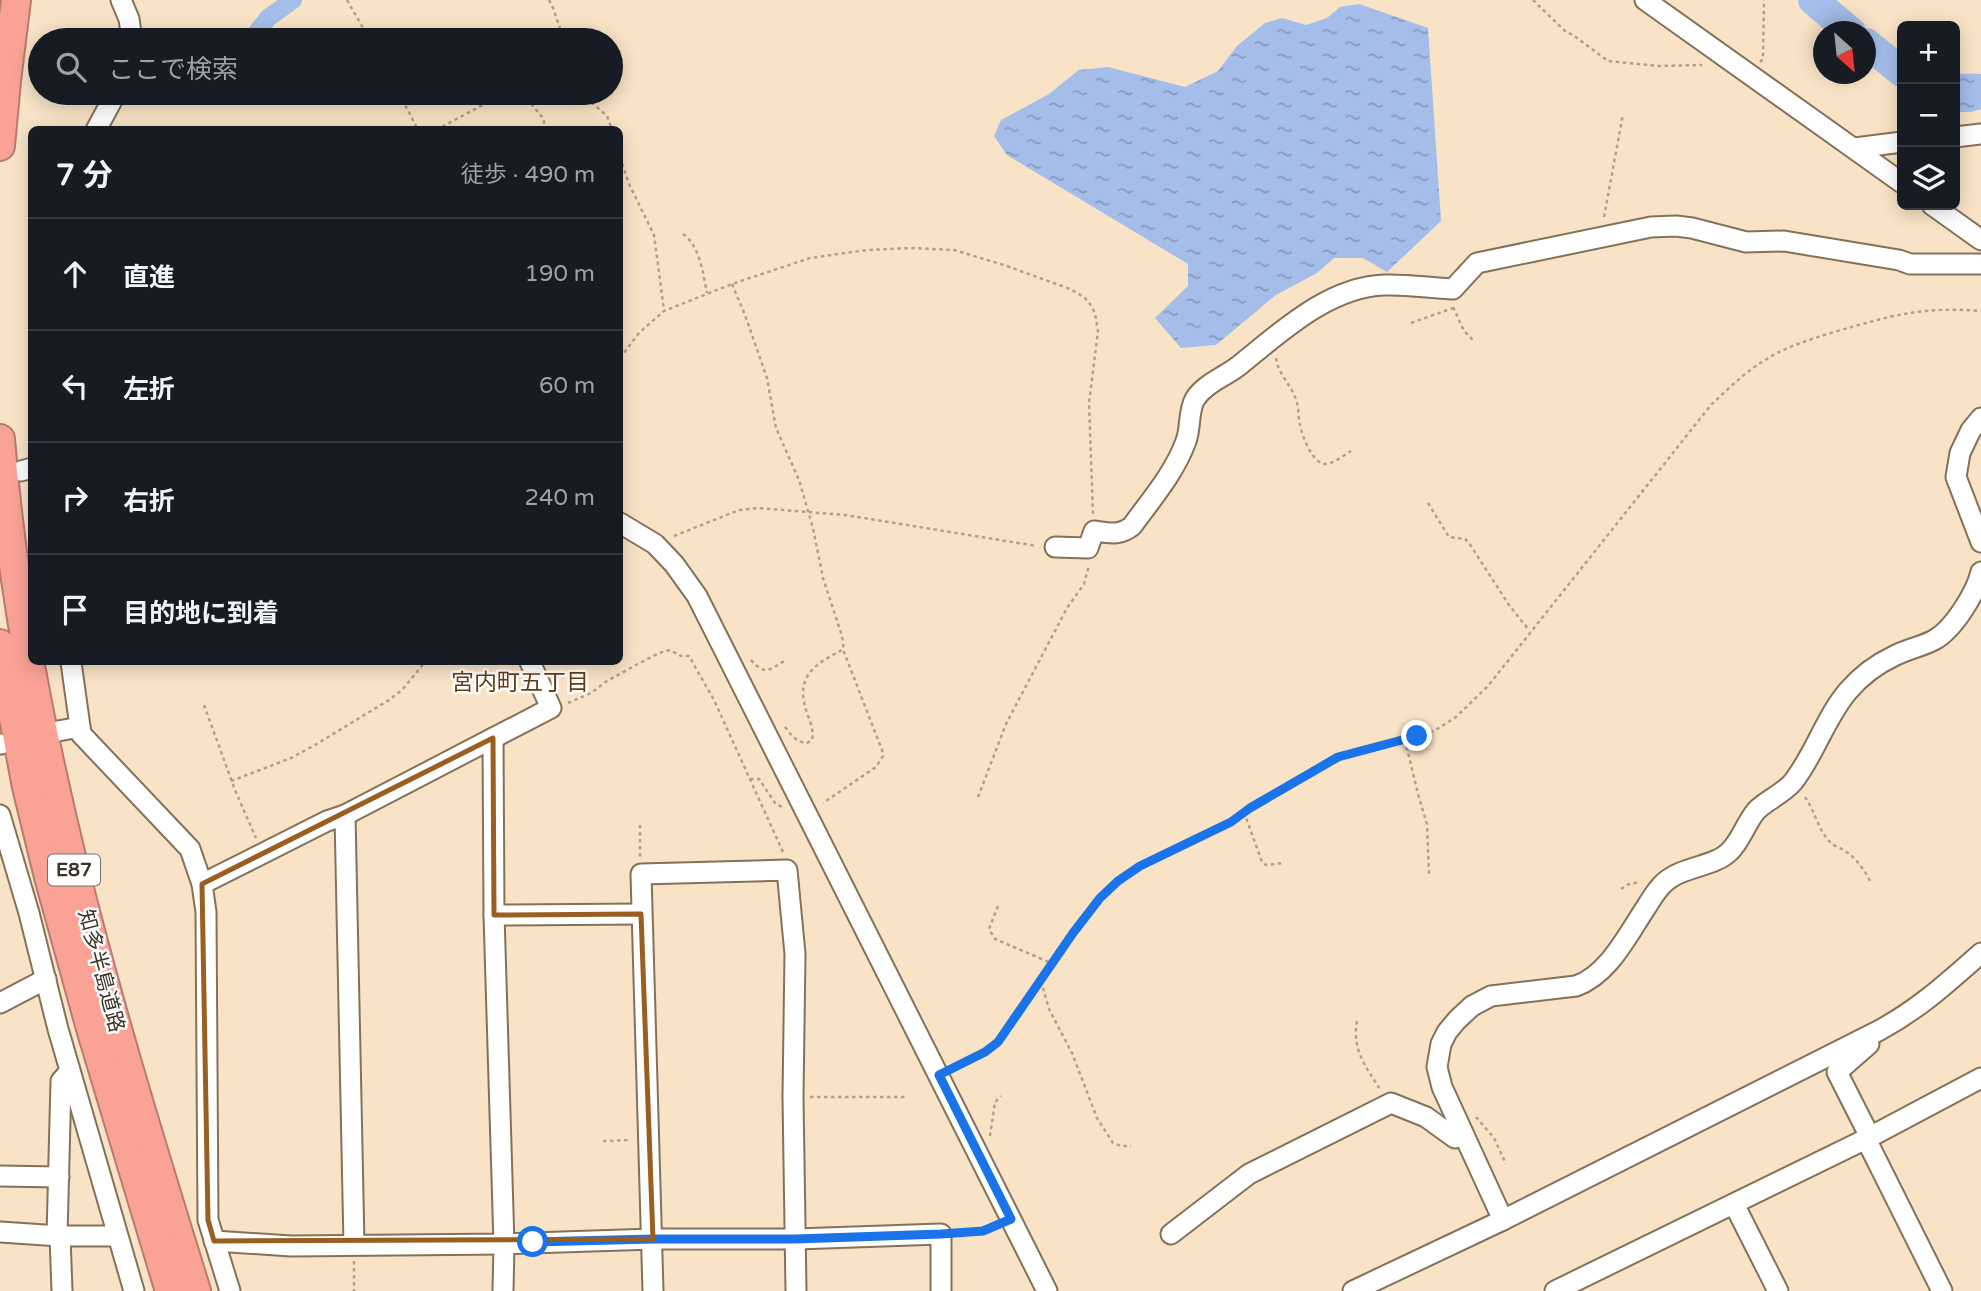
<!DOCTYPE html>
<html lang="ja">
<head>
<meta charset="utf-8">
<style>
	:root { --surface:#171b24; --page:#242831; --text:#f1f3f6; --muted:#9ea1a6; --line:#363941 }
	body { margin:0; font-family:"Varela Round","Noto Sans JP",sans-serif; background:var(--page); color:var(--text) }
	.controls { position:absolute; right:21px; top:21px; display:grid; overflow:hidden; border-radius:10px; box-shadow:0 4px 18px #0003 }
	.controls button { width:63px; height:63px; display:grid; place-items:center; padding:0; border:0; border-bottom:2px solid var(--line); background:var(--surface); color:var(--text); font:35px sans-serif }
	.compass { position:absolute; left:1813px; top:21px; width:63px; height:63px; border-radius:50%; background:var(--surface); box-shadow:0 4px 18px #0003; rotate:153deg }
	.stop { position:absolute; width:21px; height:21px; margin:-16px; border:5px solid #1a73e8; border-radius:50%; background:#fff }
	.stop.end { background:#1a73e8; border-color:#fff; box-shadow:0 2px 7px #0008 }
	.list { margin:0; padding:0; list-style:none }
	h2 { display:flex; justify-content:space-between; align-items:center; height:91px; margin:0; padding:0 28px; font-size:30px }
	h2 small { font-size:23px; font-weight:400; color:var(--muted) }
	.list li { display:grid; grid-template-columns:46px 1fr auto; gap:21px; align-items:center; box-sizing:border-box; height:112px; padding:0 28px; border-top:2px solid var(--line) }
	.list b { display:block; font-size:26px; white-space:nowrap }
	.list em { font-size:23px; font-style:normal; color:var(--muted) }
	.icon { flex:none; width:38px; height:38px; fill:none; stroke:currentColor; stroke-width:2; stroke-linecap:round; stroke-linejoin:round }
	.map { position:relative; flex:none; width:1981px; height:1291px; overflow:hidden }
	.search { position:absolute; background:var(--surface); box-shadow:0 4px 18px #0003; left:28px; top:28px; width:595px; height:77px; display:flex; align-items:center; gap:18px; box-sizing:border-box; padding:0 24px; border-radius:38px; color:var(--muted); font-size:26px }
	.panel { position:absolute; background:var(--surface); box-shadow:0 4px 18px #0003; left:28px; top:126px; width:595px; height:539px; border-radius:10px }
	.map>svg:first-child { display:block }
	.water { fill:url(#water-ripples) }
	.lines { fill:none; stroke-linecap:round; stroke-linejoin:round }
	.canal { stroke:#a4bde9; stroke-width:18 }
	.river { stroke:#a4bde9; stroke-width:30 }
	.minor-casing { stroke:#847258; stroke-width:23 }
	.highway-casing { stroke:#b77b70; stroke-width:32 }
	.path { stroke:#b1a18a; stroke-width:2.5; stroke-dasharray:3.5 3.5; stroke-linecap:butt }
	.minor { stroke:#fff; stroke-width:19 }
	.highway { stroke:#fba297; stroke-width:28 }
	.route { stroke:#1a73e8; stroke-width:9 }
	.marked { fill:none; stroke:#9a5e20; stroke-width:5; stroke-linejoin:round }
	.labels { text-anchor:middle; dominant-baseline:central; stroke-width:5; stroke-linejoin:round; paint-order:stroke }
	.shield { fill:#fff; stroke:#757068; stroke-width:2 }
	.shield-label { font-size:19px; font-weight:bold; fill:#3a3327 }
	.street-label { font-size:21px; fill:#3a3327; stroke:#fff }
	.neighbourhood-label { font-size:23px; fill:#653c11; stroke:#fff }
</style>
</head>
<body>
<div class="map">
<svg width="1981" height="1291" viewBox="0 0 1981 1291">
	<defs>
		<pattern id="water-ripples" width="26" height="14" patternUnits="userSpaceOnUse" patternTransform="scale(1.75)"><rect width="26" height="14" fill="#a4bde9"/><path d="M2 4q2-2 4 0t4 0M15 11q2-2 4 0t4 0" fill="none" stroke="#879abd"/></pattern>
	</defs>
	<rect width="100%" height="100%" fill="#f8e3c6"/>
	<g class="water">
		<path d="M 1359,4 L 1428,28 L 1441,221 L 1387,272 L 1363,258 L 1334,258 L 1317,273 L 1276,295 L 1216,345 L 1181,348 L 1155,318 L 1188,286 L 1188,264 L 1007,155 L 994,136 L 1001,120 L 1049,94 L 1079,70 L 1108,67 L 1185,87 L 1218,71 L 1237,46 L 1265,23 L 1282,18 L 1306,25 L 1327,18 L 1340,7 Z"/>
		<path d="M 1955,72 C 1964,76 1971,72 1981,74 L 1981,109 L 1971,112 L 1959,112 L 1955,106 Z"/>
	</g>
	<g class="lines">
		<g class="canal">
			<path d="M 251,40 L 268,18 L 293,0"/>
			<path d="M 235,94 L 236,93"/>
		</g>
		<g class="river">
			<path d="M 1813,0 L 1851,32"/>
			<path d="M 1866,43 L 1902,72"/>
		</g>
		<defs>
			<g id="minor">
				<path d="M 121,0 L 129,19 L 132,40"/>
				<path d="M 1645,0 L 1902,183"/>
				<path d="M 96,130 L 116,93"/>
				<path d="M 1955,137 L 1981,134"/>
				<path d="M 1855,148 L 1902,142"/>
				<path d="M 1932,205 L 1981,240"/>
				<path d="M 1981,418 L 1971,430 L 1960,453 L 1956,477 L 1981,542"/>
				<path d="M 21,471 L 32,468"/>
				<path d="M 620,523 L 655,544 L 674,564 L 697,596 L 1047,1291"/>
				<path d="M 1055,547 L 1088,548 L 1094,531 C 1109,533 1120,536 1132,526 C 1151,500 1175,472 1186,441 C 1191,428 1188,411 1195,399 C 1205,383 1227,376 1241,364 C 1282,331 1329,287 1384,285 C 1407,284 1430,288 1453,289 L 1477,263 L 1651,227 L 1676,226 L 1692,228 L 1746,242 L 1784,241 L 1899,260 L 1910,264 L 1981,264"/>
				<path d="M 71,662 L 81,734 L 190,849 L 202,884 L 206,912 L 208,1220 L 230,1291"/>
				<path d="M 58,731 L 80,727"/>
				<path d="M 493,738 L 494,915 L 504,1244 L 503,1291"/>
				<path d="M 0,744 L 1,744"/>
				<path d="M 0,815 L 29,913 L 58,1029 L 134,1291"/>
				<path d="M 345,815 L 354,1244"/>
				<path d="M 202,884 L 327,821 L 345,815 L 551,708 L 530,662"/>
				<path d="M 494,915 L 641,914"/>
				<path d="M 0,1003 L 46,979"/>
				<path d="M 1869,1044 L 1837,1072 L 1870,1137"/>
				<path d="M 1866,1139 L 1942,1291"/>
				<path d="M 0,1176 L 59,1177"/>
				<path d="M 1734,1204 L 1778,1291"/>
				<path d="M 1503,1220 L 1442,1087 L 1437,1067 L 1441,1044 L 1447,1032 L 1457,1020 L 1472,1006 L 1491,996 L 1576,986 C 1608,975 1627,936 1645,909 C 1651,900 1656,890 1664,883 C 1682,866 1715,867 1730,851 C 1741,840 1746,823 1756,811 C 1765,801 1783,794 1793,782 C 1815,754 1825,718 1848,691 C 1860,677 1877,664 1894,656 C 1907,649 1921,647 1934,640 C 1953,630 1976,593 1981,572"/>
				<path d="M 0,1232 L 60,1236 L 117,1236"/>
				<path d="M 1171,1234 L 1249,1174 L 1391,1103 L 1426,1117 L 1455,1138 L 1464,1136"/>
				<path d="M 57,1236 L 61,1081 L 70,1071"/>
				<path d="M 60,1236 L 62,1291"/>
				<path d="M 214,1241 L 291,1246 L 504,1244 L 653,1239 L 796,1239 L 941,1234 L 941,1291"/>
				<path d="M 653,1291 L 641,874 L 787,870 L 795,954 L 793,1097 L 796,1291"/>
				<path d="M 1353,1291 L 1503,1220 L 1880,1030 C 1920,1008 1947,983 1981,953"/>
				<path d="M 1555,1291 L 1866,1139 L 1981,1078"/>
			</g>
			<g id="highway">
				<path d="M 0,146 L 6,81 L 16,0"/>
				<path d="M 0,439 C 23,731 110,1013 196,1291"/>
				<path d="M 0,644 L 27,787 L 49,877 L 92,1032 L 170,1291"/>
			</g>
		</defs>
		<use href="#minor" class="minor-casing"/>
		<use href="#highway" class="highway-casing"/>
		<g class="path">
			<path d="M 347,0 L 370,40"/>
			<path d="M 549,0 L 552,5 L 564,40"/>
			<path d="M 1533,0 L 1566,32 L 1573,35 L 1608,61 L 1658,66 L 1702,65"/>
			<path d="M 1760,62 L 1763,59 L 1764,0"/>
			<path d="M 399,93 L 418,130"/>
			<path d="M 522,93 L 543,118 L 546,130"/>
			<path d="M 581,93 L 607,116 L 612,130"/>
			<path d="M 436,130 L 505,93"/>
			<path d="M 620,157 L 629,184 L 654,235 L 664,310"/>
			<path d="M 1604,217 L 1623,114"/>
			<path d="M 683,234 C 700,246 703,274 707,293"/>
			<path d="M 732,284 L 745,315 L 767,378 L 776,428 L 799,480 L 813,528 L 823,578 L 842,636 L 844,652 L 882,750 L 883,756 L 876,767 L 823,803"/>
			<path d="M 1453,307 L 1464,331 L 1473,340"/>
			<path d="M 1411,323 L 1453,308"/>
			<path d="M 620,358 L 639,333 L 664,311 L 732,284 L 810,258 L 867,250 L 911,248 L 954,250 L 1004,265 L 1070,289 L 1084,297 L 1090,304 L 1095,313 L 1098,331 L 1089,403 L 1093,514"/>
			<path d="M 1276,358 C 1278,375 1293,386 1297,403 C 1299,410 1298,418 1300,425 C 1302,436 1313,465 1326,464 C 1335,463 1344,455 1351,451"/>
			<path d="M 1428,503 L 1449,537 L 1465,539 L 1469,543 L 1509,605 L 1529,630"/>
			<path d="M 674,536 L 739,510 L 758,508 L 845,515 L 1037,546"/>
			<path d="M 751,660 C 765,676 769,670 786,660"/>
			<path d="M 568,703 L 591,693 L 607,681 L 636,665 L 659,653 L 670,650 L 681,656 L 689,656 L 714,700 L 783,852"/>
			<path d="M 204,705 L 235,790 L 256,838"/>
			<path d="M 785,727 C 791,735 796,742 807,743 L 812,740 C 814,730 810,721 807,713 C 794,676 815,664 844,649"/>
			<path d="M 1405,740 L 1418,794 L 1427,824 L 1429,874"/>
			<path d="M 750,779 L 759,779 L 775,803 L 782,807"/>
			<path d="M 231,781 L 291,758 L 315,745 L 389,700 L 402,690 L 425,662"/>
			<path d="M 978,797 L 1006,724 L 1067,608 L 1084,584 L 1089,565"/>
			<path d="M 1805,797 C 1815,811 1818,830 1830,842 C 1834,846 1840,848 1845,851 C 1856,858 1864,869 1870,881"/>
			<path d="M 1244,812 L 1262,862 L 1266,865 L 1283,863"/>
			<path d="M 640,825 L 640,857"/>
			<path d="M 1621,889 L 1629,884 L 1640,882"/>
			<path d="M 998,906 L 989,929 L 995,939 L 1051,963"/>
			<path d="M 1041,981 L 1049,1009 L 1072,1053 L 1097,1118 L 1113,1143 L 1121,1146 L 1131,1146"/>
			<path d="M 1357,1021 C 1352,1050 1365,1065 1379,1088"/>
			<path d="M 953,1068 L 985,1052 L 998,1042 L 1073,933 L 1100,898 L 1118,881 L 1140,866 L 1231,822 L 1250,808 L 1338,756 L 1434,731 L 1456,717 L 1488,686 L 1711,405 C 1728,389 1745,372 1765,360 C 1787,346 1809,340 1834,332 C 1890,316 1922,306 1981,311"/>
			<path d="M 810,1097 L 905,1097"/>
			<path d="M 1476,1117 L 1494,1138 L 1506,1164"/>
			<path d="M 990,1136 L 995,1102 L 1001,1096"/>
			<path d="M 603,1141 L 631,1140"/>
			<path d="M 958,1233 L 983,1231 L 996,1226"/>
			<path d="M 354,1261 L 354,1291"/>
		</g>
		<use href="#minor" class="minor"/>
		<use href="#highway" class="highway"/>
	</g>
	<g class="lines">
		<path class="route" d="M 533,1242 L 653,1239 L 796,1239 L 941,1234 L 983,1231 L 1011,1219 L 939,1075 L 985,1052 L 998,1042 L 1073,933 L 1100,898 L 1118,881 L 1140,866 L 1231,822 L 1250,808 L 1338,757 L 1417,736"/>
	</g>
	<path class="marked" d="M 493,738 L 494,915 L 641,914 L 653,1239 L 214,1241 L 208,1220 L 202,884 Z"/>
	<g class="labels">
		<rect class="shield" x="48" y="854.5" width="52" height="31" rx="5"/>
		<g class="shield-label">
			<text x="74" y="870">E87</text>
		</g>
		<g class="street-label">
			<text transform="translate(101 971) rotate(75)">知多半島道路</text>
		</g>
		<g class="neighbourhood-label">
			<text x="520" y="683">宮内町五丁目</text>
		</g>
	</g>
</svg>
<div class="controls">
<button>+</button>
<button>−</button>
<button><svg class="icon" aria-label="layers" viewBox="0 0 24 24"><path d="M12 4l9 5-9 5-9-5zM3 14l9 5 9-5"/></svg></button>
</div>
<svg class="compass" viewBox="-18 -18 36 36"><path d="M0-13l5 13h-10z" fill="#e53935"/><path d="M0 13l5-13h-10z" fill="#9ea1a6"/></svg>
<div class="stop" style="left:533px;top:1242px"></div>
<div class="stop end" style="left:1417px;top:736px"></div>
<div class="search"><svg class="icon" aria-label="search" viewBox="0 0 24 24"><circle cx="10" cy="10" r="6"/><path d="M15 15l6 6"/></svg>ここで検索</div>
<section class="panel">
<h2>7 分<small>徒歩 · 490 m</small></h2>
<ul class="list">
<li><svg class="icon" aria-label="ahead" viewBox="0 0 24 24"><path d="M12 20V5M6 11l6-6 6 6"/></svg><div><b>直進</b></div><em>190 m</em></li>
<li><svg class="icon" aria-label="left" viewBox="0 0 24 24"><path d="M17 20v-9H6M10 6l-5 5 5 5"/></svg><div><b>左折</b></div><em>60 m</em></li>
<li><svg class="icon" aria-label="right" viewBox="0 0 24 24"><path d="M7 20v-9h11M14 6l5 5-5 5"/></svg><div><b>右折</b></div><em>240 m</em></li>
<li><svg class="icon" aria-label="arrive" viewBox="0 0 24 24"><path d="M6 21V4h12l-3 4 3 4H6"/></svg><div><b>目的地に到着</b></div></li>
</ul>
</section>
</div>
</body>
</html>
